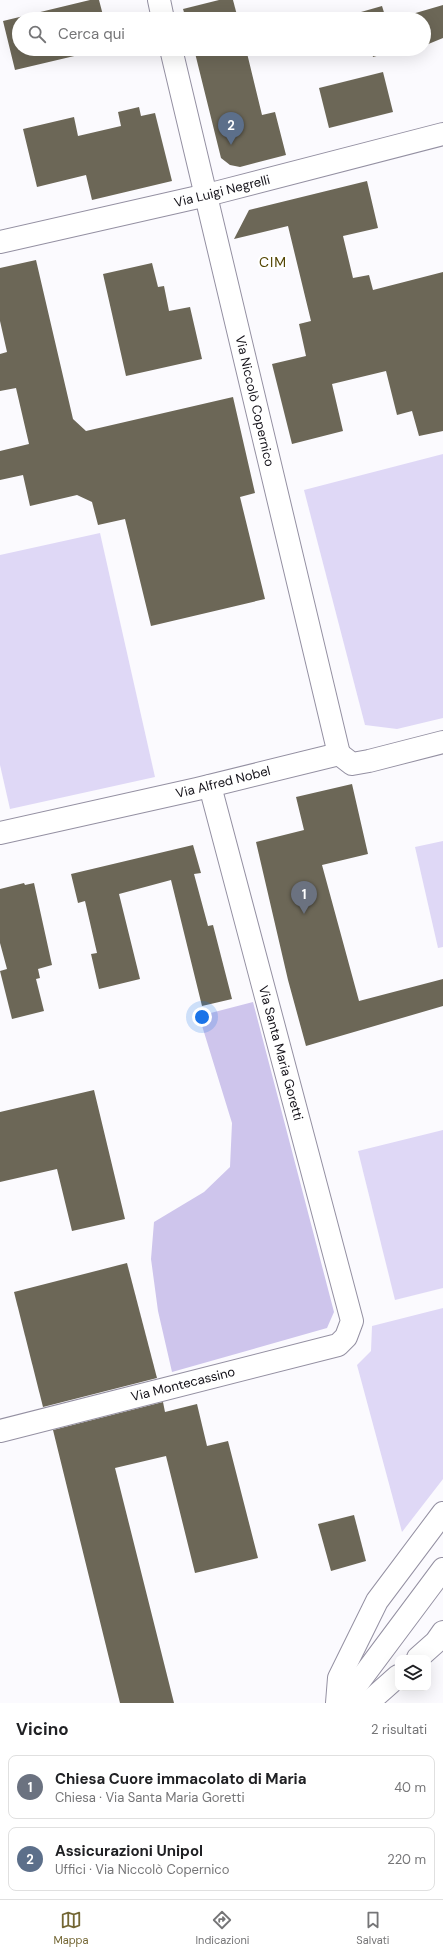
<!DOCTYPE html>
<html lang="it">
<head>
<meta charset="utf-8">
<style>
	:root { --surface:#fff; --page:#f2f2f2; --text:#202124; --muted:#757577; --line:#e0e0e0; --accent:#736633 }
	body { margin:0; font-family:"DM Sans",sans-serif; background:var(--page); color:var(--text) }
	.controls { position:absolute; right:12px; bottom:12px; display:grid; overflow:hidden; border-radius:8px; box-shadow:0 4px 16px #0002 }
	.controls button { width:36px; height:36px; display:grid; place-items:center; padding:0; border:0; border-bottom:1px solid var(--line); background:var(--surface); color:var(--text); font:20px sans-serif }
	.you { position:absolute; left:202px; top:1017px; width:14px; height:14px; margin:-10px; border:3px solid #fff; border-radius:50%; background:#1a73e8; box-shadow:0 0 0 6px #1a73e833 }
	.badge { display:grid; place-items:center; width:26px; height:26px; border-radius:50%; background:var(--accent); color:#fff; font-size:13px; font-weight:700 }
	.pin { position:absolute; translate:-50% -33px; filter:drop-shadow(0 1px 2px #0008) }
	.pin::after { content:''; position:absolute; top:21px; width:14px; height:12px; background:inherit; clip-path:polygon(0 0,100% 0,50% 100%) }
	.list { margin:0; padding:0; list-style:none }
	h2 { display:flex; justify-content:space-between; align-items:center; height:52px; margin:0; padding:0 16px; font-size:17px }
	h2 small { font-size:13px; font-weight:400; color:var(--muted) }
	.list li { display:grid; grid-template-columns:26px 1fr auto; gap:12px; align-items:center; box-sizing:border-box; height:64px; margin:0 8px 8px; padding:0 8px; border:1px solid var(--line); border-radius:8px }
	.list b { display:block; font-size:15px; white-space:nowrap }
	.list p { margin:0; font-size:13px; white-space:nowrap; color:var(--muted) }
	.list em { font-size:13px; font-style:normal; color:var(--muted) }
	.icon { flex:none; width:22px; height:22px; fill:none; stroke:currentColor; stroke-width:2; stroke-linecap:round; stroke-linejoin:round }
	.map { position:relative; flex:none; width:443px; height:1703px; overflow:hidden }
	.search { position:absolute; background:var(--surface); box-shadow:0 4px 16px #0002; left:12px; right:12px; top:12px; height:44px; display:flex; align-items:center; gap:10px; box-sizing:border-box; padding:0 14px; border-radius:22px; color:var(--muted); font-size:15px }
	.sheet { height:196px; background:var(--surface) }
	nav { display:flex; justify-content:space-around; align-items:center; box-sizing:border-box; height:56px; border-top:1px solid var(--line); background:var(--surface); font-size:11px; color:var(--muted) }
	nav a { display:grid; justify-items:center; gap:2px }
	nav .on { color:var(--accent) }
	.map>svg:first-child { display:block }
	.green { fill:#dfd8f6 }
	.forest { fill:#cec5ec }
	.building { fill:#6c6757 }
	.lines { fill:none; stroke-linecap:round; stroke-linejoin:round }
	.street-casing { stroke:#9490a2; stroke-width:24 }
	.secondary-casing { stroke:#9490a2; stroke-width:24 }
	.street { stroke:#fff; stroke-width:22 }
	.secondary { stroke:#fff; stroke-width:22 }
	.labels { text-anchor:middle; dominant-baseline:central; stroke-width:4; stroke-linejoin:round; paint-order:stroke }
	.street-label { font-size:13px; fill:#131118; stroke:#fff }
	.neighbourhood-label { font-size:14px; letter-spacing:1px; fill:#524400; stroke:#fff }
</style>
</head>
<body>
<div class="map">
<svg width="443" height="1703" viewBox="0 0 443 1703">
	<rect width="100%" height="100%" fill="#fbfafe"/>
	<g class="green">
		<path d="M 443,454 L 443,718 L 397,729 L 365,725 L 304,490 Z"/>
		<path d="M 100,533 L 155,777 L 10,809 L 0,765 L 0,555 Z"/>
		<path d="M 443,841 L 443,947 L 438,948 L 415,847 Z"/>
		<path d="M 443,1130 L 443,1288 L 395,1300 L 358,1151 Z"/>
		<path d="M 443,1308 L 443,1479 L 402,1532 L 357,1365 L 371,1351 L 372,1326 Z"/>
	</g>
	<path class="forest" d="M 253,1002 L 334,1312 L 327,1328 L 172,1372 L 158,1311 L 151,1259 L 154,1222 L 204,1192 L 230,1167 L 232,1123 L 199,1016 Z"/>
	<g class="building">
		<path d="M 90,0 L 99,0 L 104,19 L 19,19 L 19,49 L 104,49 L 15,70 L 3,21 Z"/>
		<path d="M 219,0 L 233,0 L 238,19 L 186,19 L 183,9 Z"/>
		<path d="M 443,5 L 443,38 L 426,45 L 424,43 L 424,19 L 395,19 Z"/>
		<path d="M 382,6 L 386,19 L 363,19 L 361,12 Z"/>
		<path d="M 194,49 L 246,49 L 262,115 L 275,112 L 286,155 L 240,167 L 230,165 L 221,158 Z"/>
		<path d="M 371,49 L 401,49 L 373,57 Z"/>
		<path d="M 383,72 L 393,112 L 329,128 L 319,88 Z"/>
		<path d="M 139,107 L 141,116 L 155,113 L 172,181 L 92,200 L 86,175 L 37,187 L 23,129 L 74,117 L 78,136 L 121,126 L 118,112 Z"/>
		<path d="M 367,181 L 378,228 L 343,236 L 353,278 L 369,275 L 373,290 L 443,272 L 443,431 L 419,436 L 412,411 L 397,415 L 386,371 L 332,384 L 343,431 L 292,444 L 272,364 L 306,356 L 299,324 L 311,321 L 288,226 L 234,239 L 249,210 Z"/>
		<path d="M 36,260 L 73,419 L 86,431 L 233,397 L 255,493 L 240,497 L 265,599 L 151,626 L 125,519 L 98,525 L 92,502 L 77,495 L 30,506 L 23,475 L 0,480 L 0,451 L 29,444 L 16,388 L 0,391 L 0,354 L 7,352 L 0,321 L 0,268 Z"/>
		<path d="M 152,263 L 158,287 L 164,286 L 169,311 L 190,307 L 202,359 L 126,376 L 103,274 Z"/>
		<path d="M 352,784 L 368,854 L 322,865 L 359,1001 L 443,979 L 443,1006 L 306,1046 L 288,980 L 256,842 L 304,830 L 296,797 Z"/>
		<path d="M 193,845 L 201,873 L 194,874 L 208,926 L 213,925 L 232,999 L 202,1006 L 171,880 L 119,894 L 140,979 L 99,989 L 91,954 L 97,953 L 85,901 L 78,903 L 71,874 Z"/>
		<path d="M 24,883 L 25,885 L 34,883 L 52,965 L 38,969 L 40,978 L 36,979 L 44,1011 L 12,1019 L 0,971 L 7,969 L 0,943 L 0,889 Z"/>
		<path d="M 94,1090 L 125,1219 L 72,1231 L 57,1169 L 0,1182 L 0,1112 Z"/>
		<path d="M 127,1263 L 157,1378 L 43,1407 L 14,1292 Z"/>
		<path d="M 163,1402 L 165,1412 L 197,1404 L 207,1446 L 228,1441 L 258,1558 L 195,1573 L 166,1456 L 115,1468 L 174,1703 L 120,1703 L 53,1430 Z"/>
		<path d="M 354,1515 L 366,1561 L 331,1571 L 318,1524 Z"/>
	</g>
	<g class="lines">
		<defs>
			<g id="street">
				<path d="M 159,0 L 163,19"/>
				<path d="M 171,49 L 339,754"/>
				<path d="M 0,242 L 207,195 L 443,134"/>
				<path d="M 339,754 L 352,764 L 369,761 L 443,742"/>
				<path d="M 0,833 L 197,789 L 339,754"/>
				<path d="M 0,1431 L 338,1345 L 346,1337 L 352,1321 L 210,786"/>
			</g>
			<g id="secondary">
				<path d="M 418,1658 L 436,1642 L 443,1632"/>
				<path d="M 337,1703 L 339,1678 L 377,1601 L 443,1513"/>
				<path d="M 343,1703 L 443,1569"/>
				<path d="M 363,1703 L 371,1700 L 398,1676"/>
			</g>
		</defs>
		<use href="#street" class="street-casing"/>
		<use href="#secondary" class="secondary-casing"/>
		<use href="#street" class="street"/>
		<use href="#secondary" class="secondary"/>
	</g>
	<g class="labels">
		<g class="street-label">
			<text transform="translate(222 191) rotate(-14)">Via Luigi Negrelli</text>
			<text transform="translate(255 401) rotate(77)">Via Niccolò Copernico</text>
			<text transform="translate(223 782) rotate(-14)">Via Alfred Nobel</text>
			<text transform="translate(281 1053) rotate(75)">Via Santa Maria Goretti</text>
			<text transform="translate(183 1384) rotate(-14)">Via Montecassino</text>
		</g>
		<g class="neighbourhood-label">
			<text x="273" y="262">CIM</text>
		</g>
	</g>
</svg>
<div class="controls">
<button><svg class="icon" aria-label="layers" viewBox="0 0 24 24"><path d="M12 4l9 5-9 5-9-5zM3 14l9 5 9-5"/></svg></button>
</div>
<div class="you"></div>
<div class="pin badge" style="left:304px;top:914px;background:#6b7280">1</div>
<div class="pin badge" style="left:231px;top:145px;background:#5c6f8a">2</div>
<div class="search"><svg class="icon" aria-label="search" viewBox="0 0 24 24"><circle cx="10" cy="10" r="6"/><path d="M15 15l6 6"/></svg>Cerca qui</div>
</div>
<section class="sheet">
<h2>Vicino<small>2 risultati</small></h2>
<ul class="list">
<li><span class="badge" style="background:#6b7280">1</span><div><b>Chiesa Cuore immacolato di Maria</b><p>Chiesa · Via Santa Maria Goretti</p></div><em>40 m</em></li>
<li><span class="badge" style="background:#5c6f8a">2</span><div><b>Assicurazioni Unipol</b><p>Uffici · Via Niccolò Copernico</p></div><em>220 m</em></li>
</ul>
</section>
<nav>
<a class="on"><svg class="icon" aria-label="map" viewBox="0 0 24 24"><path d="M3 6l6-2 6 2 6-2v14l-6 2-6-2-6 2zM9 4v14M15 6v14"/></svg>Mappa</a>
<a><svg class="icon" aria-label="directions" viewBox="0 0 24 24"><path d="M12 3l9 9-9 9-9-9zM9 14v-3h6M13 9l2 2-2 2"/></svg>Indicazioni</a>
<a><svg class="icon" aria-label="saved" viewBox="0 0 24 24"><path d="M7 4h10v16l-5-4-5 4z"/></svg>Salvati</a>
</nav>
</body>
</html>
